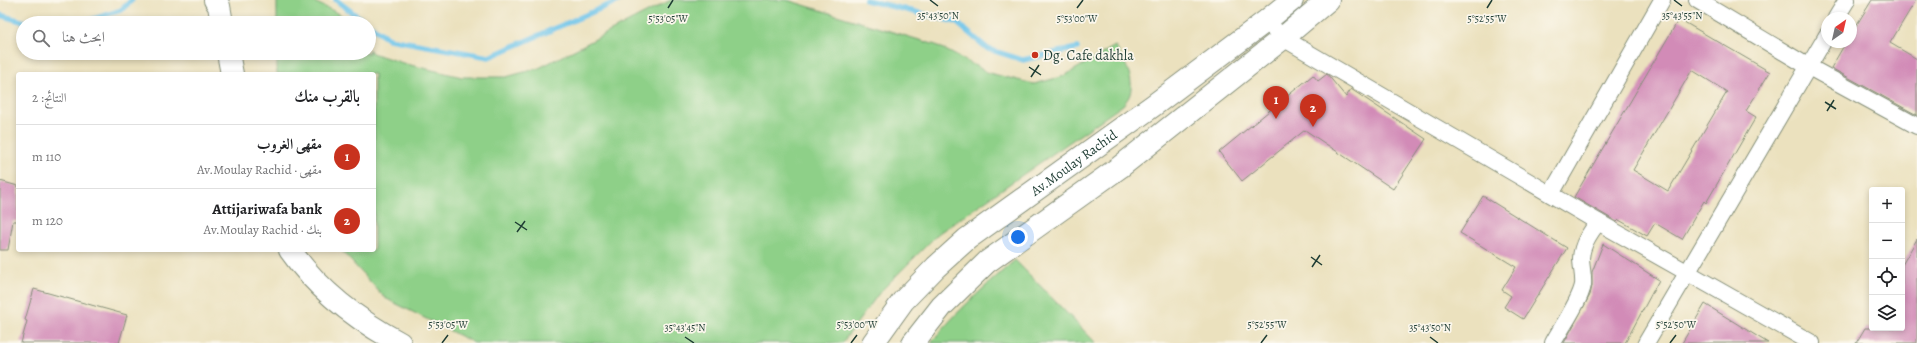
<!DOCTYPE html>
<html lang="ar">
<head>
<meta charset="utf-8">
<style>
	:root { --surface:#fff; --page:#f2f2f2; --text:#202124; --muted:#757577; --line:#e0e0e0; --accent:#c8321e }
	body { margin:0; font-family:Alegreya,Amiri,serif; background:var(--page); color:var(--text); direction:rtl }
	.controls { position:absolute; right:12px; bottom:12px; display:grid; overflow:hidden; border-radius:4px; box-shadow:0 2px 6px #0003 }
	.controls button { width:36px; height:36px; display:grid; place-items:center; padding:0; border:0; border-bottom:1px solid var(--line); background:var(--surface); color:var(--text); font:20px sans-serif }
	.compass { position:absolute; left:1821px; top:12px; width:36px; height:36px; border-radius:50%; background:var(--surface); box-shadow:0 2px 6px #0003; rotate:34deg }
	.you { position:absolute; left:1018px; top:237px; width:14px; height:14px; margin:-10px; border:3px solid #fff; border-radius:50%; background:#1a73e8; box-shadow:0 0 0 6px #1a73e833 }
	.badge { display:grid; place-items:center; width:26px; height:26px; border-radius:50%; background:var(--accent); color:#fff; font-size:13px; font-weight:700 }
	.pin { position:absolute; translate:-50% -33px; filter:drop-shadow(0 1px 2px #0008) }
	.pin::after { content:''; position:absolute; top:21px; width:14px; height:12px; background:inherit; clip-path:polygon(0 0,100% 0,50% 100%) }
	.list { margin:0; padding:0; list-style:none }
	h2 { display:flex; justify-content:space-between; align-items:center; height:52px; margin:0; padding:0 16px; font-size:17px }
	h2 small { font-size:13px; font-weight:400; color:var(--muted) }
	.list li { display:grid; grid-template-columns:26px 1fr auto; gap:12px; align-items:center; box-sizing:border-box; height:64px; padding:0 16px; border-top:1px solid var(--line) }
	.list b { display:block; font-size:15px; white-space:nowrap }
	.list p { margin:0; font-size:13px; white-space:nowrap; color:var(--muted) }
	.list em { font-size:13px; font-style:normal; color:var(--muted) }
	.icon { flex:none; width:22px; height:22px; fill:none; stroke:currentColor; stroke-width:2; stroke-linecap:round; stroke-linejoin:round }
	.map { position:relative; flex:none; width:1917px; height:343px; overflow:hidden; direction:ltr }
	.search { position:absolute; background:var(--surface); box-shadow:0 2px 6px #0003; left:16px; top:16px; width:360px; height:44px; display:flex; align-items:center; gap:10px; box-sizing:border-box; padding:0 14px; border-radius:22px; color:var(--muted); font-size:15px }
	.panel { position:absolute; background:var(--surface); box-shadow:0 2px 6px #0003; left:16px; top:72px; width:360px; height:180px; border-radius:4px; direction:rtl }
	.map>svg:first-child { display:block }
	.green { fill:#8ed088; stroke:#56865e }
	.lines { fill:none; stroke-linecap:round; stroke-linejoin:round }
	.stream { stroke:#6dc4ea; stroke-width:5.5 }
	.building { fill:#d28bb7; fill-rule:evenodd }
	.street-casing { stroke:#858f79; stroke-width:18 }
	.secondary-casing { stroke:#858f79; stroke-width:24 }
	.primary-casing { stroke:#858f79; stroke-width:24 }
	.street { stroke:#fff; stroke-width:16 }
	.secondary { stroke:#fff; stroke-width:22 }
	.primary { stroke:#fff; stroke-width:22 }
	.ticks { fill:none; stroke:#1f3d34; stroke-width:1.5 }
	.poi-dot { fill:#c8321e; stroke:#fbf7ec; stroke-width:1.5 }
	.labels { text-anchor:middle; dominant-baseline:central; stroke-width:3.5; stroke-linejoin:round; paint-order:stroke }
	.poi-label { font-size:14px; fill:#1f3d34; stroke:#fbf7ec; text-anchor:start }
	.street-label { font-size:14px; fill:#1f3d34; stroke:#fbf7ec }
	.ticks-label { font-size:10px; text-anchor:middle; fill:#1f3d34; stroke:#fbf7ec; stroke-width:3.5; stroke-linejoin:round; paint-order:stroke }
</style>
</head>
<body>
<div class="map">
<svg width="1917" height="343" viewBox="0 0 1917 343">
	<rect width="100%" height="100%" fill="#fbf7ec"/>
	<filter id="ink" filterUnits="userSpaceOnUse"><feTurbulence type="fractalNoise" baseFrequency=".025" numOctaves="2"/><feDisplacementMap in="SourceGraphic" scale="8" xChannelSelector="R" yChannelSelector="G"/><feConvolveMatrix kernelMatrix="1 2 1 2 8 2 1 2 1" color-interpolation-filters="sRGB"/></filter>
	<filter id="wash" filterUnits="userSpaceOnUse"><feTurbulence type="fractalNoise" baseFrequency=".012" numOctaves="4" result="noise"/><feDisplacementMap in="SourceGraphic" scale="16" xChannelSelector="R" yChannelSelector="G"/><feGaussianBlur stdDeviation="0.9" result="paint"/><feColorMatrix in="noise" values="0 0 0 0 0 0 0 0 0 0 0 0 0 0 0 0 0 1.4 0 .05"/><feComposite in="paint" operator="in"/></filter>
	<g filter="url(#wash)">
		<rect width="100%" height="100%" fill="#ebe1be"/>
		<g class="green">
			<path d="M 277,0 L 310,0 L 340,14 L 347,23 L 277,23 Z"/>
			<path d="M 671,0 L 787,0 L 936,45 L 989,73 L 1034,84 L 1064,76 L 1115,46 C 1123,59 1135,77 1130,94 C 1129,98 1125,102 1123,105 L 939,233 L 880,292 L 842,343 L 474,343 L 385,298 L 341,250 L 374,250 L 374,74 L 277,74 L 277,53 L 369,53 L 369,49 L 372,53 L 406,64 L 462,77 L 506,77 L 539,68 Z"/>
			<path d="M 1015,260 L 1096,343 L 931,343 C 955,312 986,286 1015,260 Z"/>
		</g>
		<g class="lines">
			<g class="stream">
				<path d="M 336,0 L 366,23"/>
				<path d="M 866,0 L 956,22 L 988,49 L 1023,60 L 1077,48"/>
				<path d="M 0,15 L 28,23"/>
				<path d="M 81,23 L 121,10 L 132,0"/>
				<path d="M 369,25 L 389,39 L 489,57 L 620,0"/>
			</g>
		</g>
		<g id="blocks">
			<g class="building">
				<path d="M 1872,0 L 1916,0 L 1890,43 L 1917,59 L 1917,115 L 1831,68 L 1846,42 L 1851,42 L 1851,34 Z"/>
				<path d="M 1679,19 L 1770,72 L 1746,111 L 1756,117 L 1706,203 L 1704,201 L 1682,239 L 1655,223 L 1647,236 L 1619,220 L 1617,222 L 1574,197 ZM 1692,70 L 1727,92 L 1668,191 L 1633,170 Z"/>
				<path d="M 1327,74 L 1346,97 L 1351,89 L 1426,139 L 1393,189 L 1305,130 L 1242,181 L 1219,152 L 1313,75 L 1318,81 Z"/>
				<path d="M 0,181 L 18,186 L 18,221 L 13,221 L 8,250 L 0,250 Z"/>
				<path d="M 1483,196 L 1567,248 L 1523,319 L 1504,307 L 1511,296 L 1502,290 L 1516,267 L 1460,233 Z"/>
				<path d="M 1917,239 L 1917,343 L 1856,343 L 1865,328 L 1902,328 L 1902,265 Z"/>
				<path d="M 1603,244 L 1659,280 L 1625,343 L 1564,343 L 1590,295 L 1592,286 L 1592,272 Z"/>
				<path d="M 34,289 L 127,315 L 119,343 L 21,343 L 27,321 L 25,320 Z"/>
				<path d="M 1705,304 L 1768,343 L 1682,343 Z"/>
			</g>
		</g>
	</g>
	<g filter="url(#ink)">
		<use href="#blocks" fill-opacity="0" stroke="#858f79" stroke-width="1"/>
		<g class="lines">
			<defs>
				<g id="street">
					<path d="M 1697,0 L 1809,67 L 1917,126"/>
					<path d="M 1836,18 L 1847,0"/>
					<path d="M 1266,21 L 1283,38 L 1598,222 L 1812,343"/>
					<path d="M 1551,194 L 1662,0"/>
					<path d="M 1553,343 C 1561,328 1580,301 1583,285 C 1584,276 1581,267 1581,258 C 1582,244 1590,233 1598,222"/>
					<path d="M 1646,343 L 1827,35"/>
				</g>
				<g id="secondary">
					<path d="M 215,0 L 219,6 L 222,23"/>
					<path d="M 228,53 L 232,74"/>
					<path d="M 290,250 C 318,290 357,320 400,343"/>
				</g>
				<g id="primary">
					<path id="s1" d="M 873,343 L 903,301 L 936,267 L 967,239 L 1154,105 L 1266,21 L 1292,0"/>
					<path d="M 913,343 L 942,306 L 987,262 L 1120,167 L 1283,38 L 1328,0"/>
				</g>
			</defs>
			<use href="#street" class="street-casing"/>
			<use href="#secondary" class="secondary-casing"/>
			<use href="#primary" class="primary-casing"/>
			<use href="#street" class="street"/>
			<use href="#secondary" class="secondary"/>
			<use href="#primary" class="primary"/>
		</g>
	</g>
	<path class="ticks" d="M 930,0 L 938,6M 1674,0 L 1682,6M 668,8 L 673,0M 1077,8 L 1083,0M 1487,8 L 1492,0M 1029,67 L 1041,75M 1031,77 L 1039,65M 1825,102 L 1836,109M 1827,111 L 1834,100M 515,222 L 527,230M 517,232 L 525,221M 1311,257 L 1322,265M 1312,267 L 1320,255M 685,337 L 694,343M 1430,337 L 1438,343M 442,343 L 448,335M 851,343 L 857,335M 1261,343 L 1267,335M 1670,343 L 1676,335"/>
	<circle class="poi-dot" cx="1035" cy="55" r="4"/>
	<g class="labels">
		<g class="poi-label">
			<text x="1043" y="55">Dg. Cafe dakhla</text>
		</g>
		<g class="street-label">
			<text stroke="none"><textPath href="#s1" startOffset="272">Av.Moulay Rachid</textPath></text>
		</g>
	</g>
	<g class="ticks-label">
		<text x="938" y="19">35°43'50"N</text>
		<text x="1682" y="19">35°43'55"N</text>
		<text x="668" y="22">5°53'05"W</text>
		<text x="1077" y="22">5°53'00"W</text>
		<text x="1487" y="22">5°52'55"W</text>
		<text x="448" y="328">5°53'05"W</text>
		<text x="857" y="328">5°53'00"W</text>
		<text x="1267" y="328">5°52'55"W</text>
		<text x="1676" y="328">5°52'50"W</text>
		<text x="685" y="331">35°43'45"N</text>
		<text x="1430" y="331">35°43'50"N</text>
	</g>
</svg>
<div class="controls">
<button>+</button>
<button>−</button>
<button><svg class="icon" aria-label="locate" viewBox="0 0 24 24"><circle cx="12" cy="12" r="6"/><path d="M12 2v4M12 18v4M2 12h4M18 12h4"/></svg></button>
<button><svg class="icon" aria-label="layers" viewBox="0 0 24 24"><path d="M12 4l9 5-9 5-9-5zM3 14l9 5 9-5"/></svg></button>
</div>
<svg class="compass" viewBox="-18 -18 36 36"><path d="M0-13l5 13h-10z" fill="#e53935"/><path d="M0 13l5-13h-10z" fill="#757577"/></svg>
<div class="you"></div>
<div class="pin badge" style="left:1276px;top:119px">1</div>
<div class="pin badge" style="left:1313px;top:127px">2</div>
<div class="search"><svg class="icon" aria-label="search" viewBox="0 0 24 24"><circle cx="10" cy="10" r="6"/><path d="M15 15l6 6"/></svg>ابحث هنا</div>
<section class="panel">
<h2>بالقرب منك<small>النتائج: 2</small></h2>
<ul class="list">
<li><span class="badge">1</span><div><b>مقهى الغروب</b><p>مقهى · Av.Moulay Rachid</p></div><em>110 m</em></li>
<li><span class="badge">2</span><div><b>Attijariwafa bank</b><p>بنك · Av.Moulay Rachid</p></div><em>120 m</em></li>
</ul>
</section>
</div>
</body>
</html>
